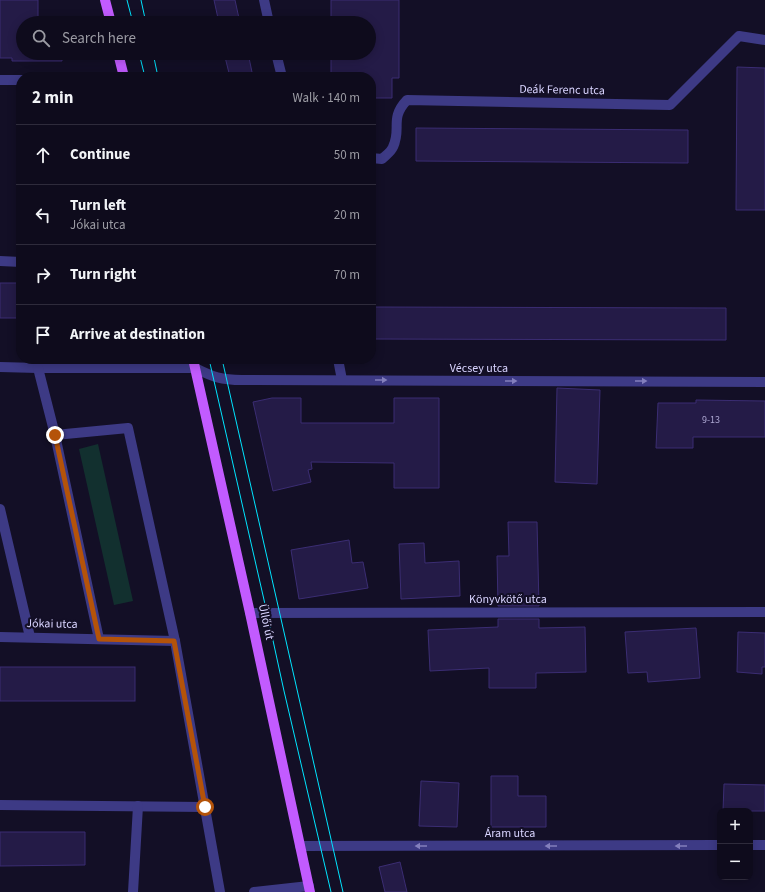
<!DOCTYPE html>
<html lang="en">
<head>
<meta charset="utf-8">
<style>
	:root { --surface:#0e0b1c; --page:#1c1929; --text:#f1f3f6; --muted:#9b9ba3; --line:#2e2b3b }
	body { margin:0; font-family:"Source Sans 3",sans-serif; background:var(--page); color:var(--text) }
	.controls { position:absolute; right:12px; bottom:12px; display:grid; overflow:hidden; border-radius:8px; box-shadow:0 2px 10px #0003 }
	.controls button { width:36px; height:36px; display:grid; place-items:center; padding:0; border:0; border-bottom:1px solid var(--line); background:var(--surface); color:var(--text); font:20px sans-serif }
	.stop { position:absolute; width:12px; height:12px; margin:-9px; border:3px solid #b45309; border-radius:50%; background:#fff }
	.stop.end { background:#b45309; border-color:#fff; box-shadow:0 1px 4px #0008 }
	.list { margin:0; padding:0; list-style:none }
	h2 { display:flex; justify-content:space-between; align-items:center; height:52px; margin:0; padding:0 16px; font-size:17px }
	h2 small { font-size:13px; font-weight:400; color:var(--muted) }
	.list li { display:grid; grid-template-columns:26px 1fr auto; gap:12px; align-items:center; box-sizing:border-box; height:60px; padding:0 16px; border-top:1px solid var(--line) }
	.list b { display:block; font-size:15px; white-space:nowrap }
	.list p { margin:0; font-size:13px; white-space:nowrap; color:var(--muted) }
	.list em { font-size:13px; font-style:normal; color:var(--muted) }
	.icon { flex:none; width:22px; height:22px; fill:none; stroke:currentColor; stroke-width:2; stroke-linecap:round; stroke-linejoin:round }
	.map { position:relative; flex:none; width:765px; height:892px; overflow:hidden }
	.search { position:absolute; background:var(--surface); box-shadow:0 2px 10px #0003; left:16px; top:16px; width:360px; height:44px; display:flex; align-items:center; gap:10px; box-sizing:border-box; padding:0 14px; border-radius:22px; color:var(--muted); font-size:15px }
	.panel { position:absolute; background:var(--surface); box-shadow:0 2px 10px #0003; left:16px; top:72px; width:360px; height:292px; border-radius:16px }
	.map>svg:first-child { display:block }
	.green { fill:#12302f }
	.building { fill:#241b47; stroke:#3b2d73 }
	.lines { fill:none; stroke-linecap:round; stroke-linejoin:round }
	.minor { stroke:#3d3a85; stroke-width:10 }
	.major { stroke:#c25bff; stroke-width:10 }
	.tram { stroke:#00e5ff; stroke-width:1 }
	.oneway { fill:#837fbc }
	.route { stroke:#b45309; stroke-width:5 }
	.labels { text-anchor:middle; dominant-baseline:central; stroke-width:4; stroke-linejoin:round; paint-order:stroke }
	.number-label { font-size:10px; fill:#aca6d1 }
	.street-label { font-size:12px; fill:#d9d4ff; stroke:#130f26 }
</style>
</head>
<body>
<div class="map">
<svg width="765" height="892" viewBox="0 0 765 892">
	<rect width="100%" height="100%" fill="#130f26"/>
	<path class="green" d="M 98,444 L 133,601 L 114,605 L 79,449 Z"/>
	<g class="building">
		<path d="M 0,0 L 38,0 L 38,17 L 62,17 L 62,23 L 23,23 L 23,53 L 62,53 L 62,61 L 12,61 L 12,58 L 0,58 Z"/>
		<path d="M 214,0 L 235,0 L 240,23 L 219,23 Z"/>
		<path d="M 331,0 L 399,0 L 399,78 L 392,78 L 392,98 L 371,98 L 371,77 L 331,77 L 331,53 L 369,53 L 369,23 L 331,23 Z"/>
		<path d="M 226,53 L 248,53 L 253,77 L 230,77 L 225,57 L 227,57 Z"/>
		<path d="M 737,67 L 765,68 L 765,210 L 736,210 Z"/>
		<path d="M 416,128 L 688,130 L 688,163 L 416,161 Z"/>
		<rect x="0" y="283" width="21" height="35"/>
		<path d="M 371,307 L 726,308 L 726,340 L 371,339 Z"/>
		<path d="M 557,388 L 600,390 L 597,484 L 555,482 Z"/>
		<path d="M 272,398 L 301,398 L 301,423 L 394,423 L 394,398 L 439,398 L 439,488 L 394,488 L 394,463 L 311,462 L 312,469 L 308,470 L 311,482 L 273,491 L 253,402 Z"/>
		<path d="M 696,400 L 765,401 L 765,437 L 693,437 L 693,448 L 656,448 L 658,403 L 696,403 Z"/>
		<path d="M 508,522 L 537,522 L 539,606 L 498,606 L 497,556 L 509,556 Z"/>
		<path d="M 349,540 L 352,563 L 363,562 L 368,588 L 299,599 L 291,550 Z"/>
		<path d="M 424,543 L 425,563 L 459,561 L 460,596 L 401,599 L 399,544 Z"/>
		<path d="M 498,619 L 539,619 L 539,628 L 585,627 L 586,672 L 536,673 L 536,688 L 489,688 L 489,668 L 430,671 L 428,630 L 498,627 Z"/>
		<path d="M 696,628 L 700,678 L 648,682 L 647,672 L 628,673 L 625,632 Z"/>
		<path d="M 738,632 L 765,633 L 765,667 L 762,667 L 762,674 L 737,672 Z"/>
		<rect x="0" y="667" width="135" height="34"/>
		<path d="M 491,776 L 518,776 L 518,796 L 546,796 L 546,827 L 491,827 Z"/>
		<path d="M 421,781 L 459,783 L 457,827 L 419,826 Z"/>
		<path d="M 724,784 L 765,785 L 765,811 L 723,811 Z"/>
		<path d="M 0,832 L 85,832 L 85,865 L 0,866 Z"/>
		<path d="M 400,862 L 407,892 L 385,892 L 379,867 Z"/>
	</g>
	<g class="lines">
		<g class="minor">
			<path d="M 264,0 L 269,23"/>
			<path d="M 276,53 L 282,77"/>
			<path d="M 0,80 L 21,80"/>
			<path d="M 371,158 L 382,159 C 386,155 391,152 393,147 C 402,128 389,119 407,100 L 670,105 L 739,36 L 765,40"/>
			<path d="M 0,261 L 21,262"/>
			<path d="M 338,359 L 342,380"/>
			<path d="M 0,367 L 38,368 L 195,368 C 213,377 221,380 242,380 L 765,382"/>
			<path d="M 38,368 L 55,435 L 99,639"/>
			<path d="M 55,435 L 128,428 L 175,641 L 220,892"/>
			<path d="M 0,509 L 30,637"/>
			<path d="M 250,613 L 765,612"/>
			<path d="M 0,637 L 175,641"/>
			<path d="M 0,805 L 205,807"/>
			<path d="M 750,845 L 765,845"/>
			<path d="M 300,846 L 720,845"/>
			<path d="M 133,892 L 138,806"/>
			<path d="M 254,892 L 309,886"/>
		</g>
		<g class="major">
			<path d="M 105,0 L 111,23"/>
			<path d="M 118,53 L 124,77"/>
			<path d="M 193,359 L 250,613 L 310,892"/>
		</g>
		<g class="tram">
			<path d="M 127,0 L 133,23"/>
			<path d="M 141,0 L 146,23"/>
			<path d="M 139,53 L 145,77"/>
			<path d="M 153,53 L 158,77"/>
			<path d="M 209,359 L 267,613 L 284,691 L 331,892"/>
			<path d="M 222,359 L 343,892"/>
		</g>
	</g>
	<defs><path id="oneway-solid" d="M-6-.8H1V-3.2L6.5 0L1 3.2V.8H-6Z"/></defs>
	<g class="oneway">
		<use href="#oneway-solid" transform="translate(381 380)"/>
		<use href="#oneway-solid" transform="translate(511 381)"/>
		<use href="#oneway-solid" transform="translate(641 381)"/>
		<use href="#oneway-solid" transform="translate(421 846) rotate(180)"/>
		<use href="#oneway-solid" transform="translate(551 846) rotate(180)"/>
		<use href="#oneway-solid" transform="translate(681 846) rotate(180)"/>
	</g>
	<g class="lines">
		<path class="route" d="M 55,435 L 99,639 L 174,641 L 205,807"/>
	</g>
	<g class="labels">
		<g class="number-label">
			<text x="711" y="420">9-13</text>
		</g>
		<g class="street-label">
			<text transform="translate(562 90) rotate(1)">Deák Ferenc utca</text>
			<text x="479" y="368">Vécsey utca</text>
			<text x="508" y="599">Könyvkötő utca</text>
			<text transform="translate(266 622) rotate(78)">Üllői út</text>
			<text transform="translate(52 624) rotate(1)">Jókai utca</text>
			<text x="510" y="833">Áram utca</text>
		</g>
	</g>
</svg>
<div class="controls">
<button>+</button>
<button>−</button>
</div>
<div class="stop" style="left:205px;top:807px"></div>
<div class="stop end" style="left:55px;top:435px"></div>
<div class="search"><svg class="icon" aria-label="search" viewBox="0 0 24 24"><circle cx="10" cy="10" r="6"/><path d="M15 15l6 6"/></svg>Search here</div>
<section class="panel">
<h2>2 min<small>Walk · 140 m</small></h2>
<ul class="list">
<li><svg class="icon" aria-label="ahead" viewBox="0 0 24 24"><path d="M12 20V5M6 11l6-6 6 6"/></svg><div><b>Continue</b></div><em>50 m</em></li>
<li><svg class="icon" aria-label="left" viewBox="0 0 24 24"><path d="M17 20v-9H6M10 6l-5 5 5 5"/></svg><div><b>Turn left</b><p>Jókai utca</p></div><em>20 m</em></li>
<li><svg class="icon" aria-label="right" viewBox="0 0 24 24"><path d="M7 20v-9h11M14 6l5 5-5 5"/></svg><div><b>Turn right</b></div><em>70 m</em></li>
<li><svg class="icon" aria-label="arrive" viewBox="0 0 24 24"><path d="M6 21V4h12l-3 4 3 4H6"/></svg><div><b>Arrive at destination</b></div></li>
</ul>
</section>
</div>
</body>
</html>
